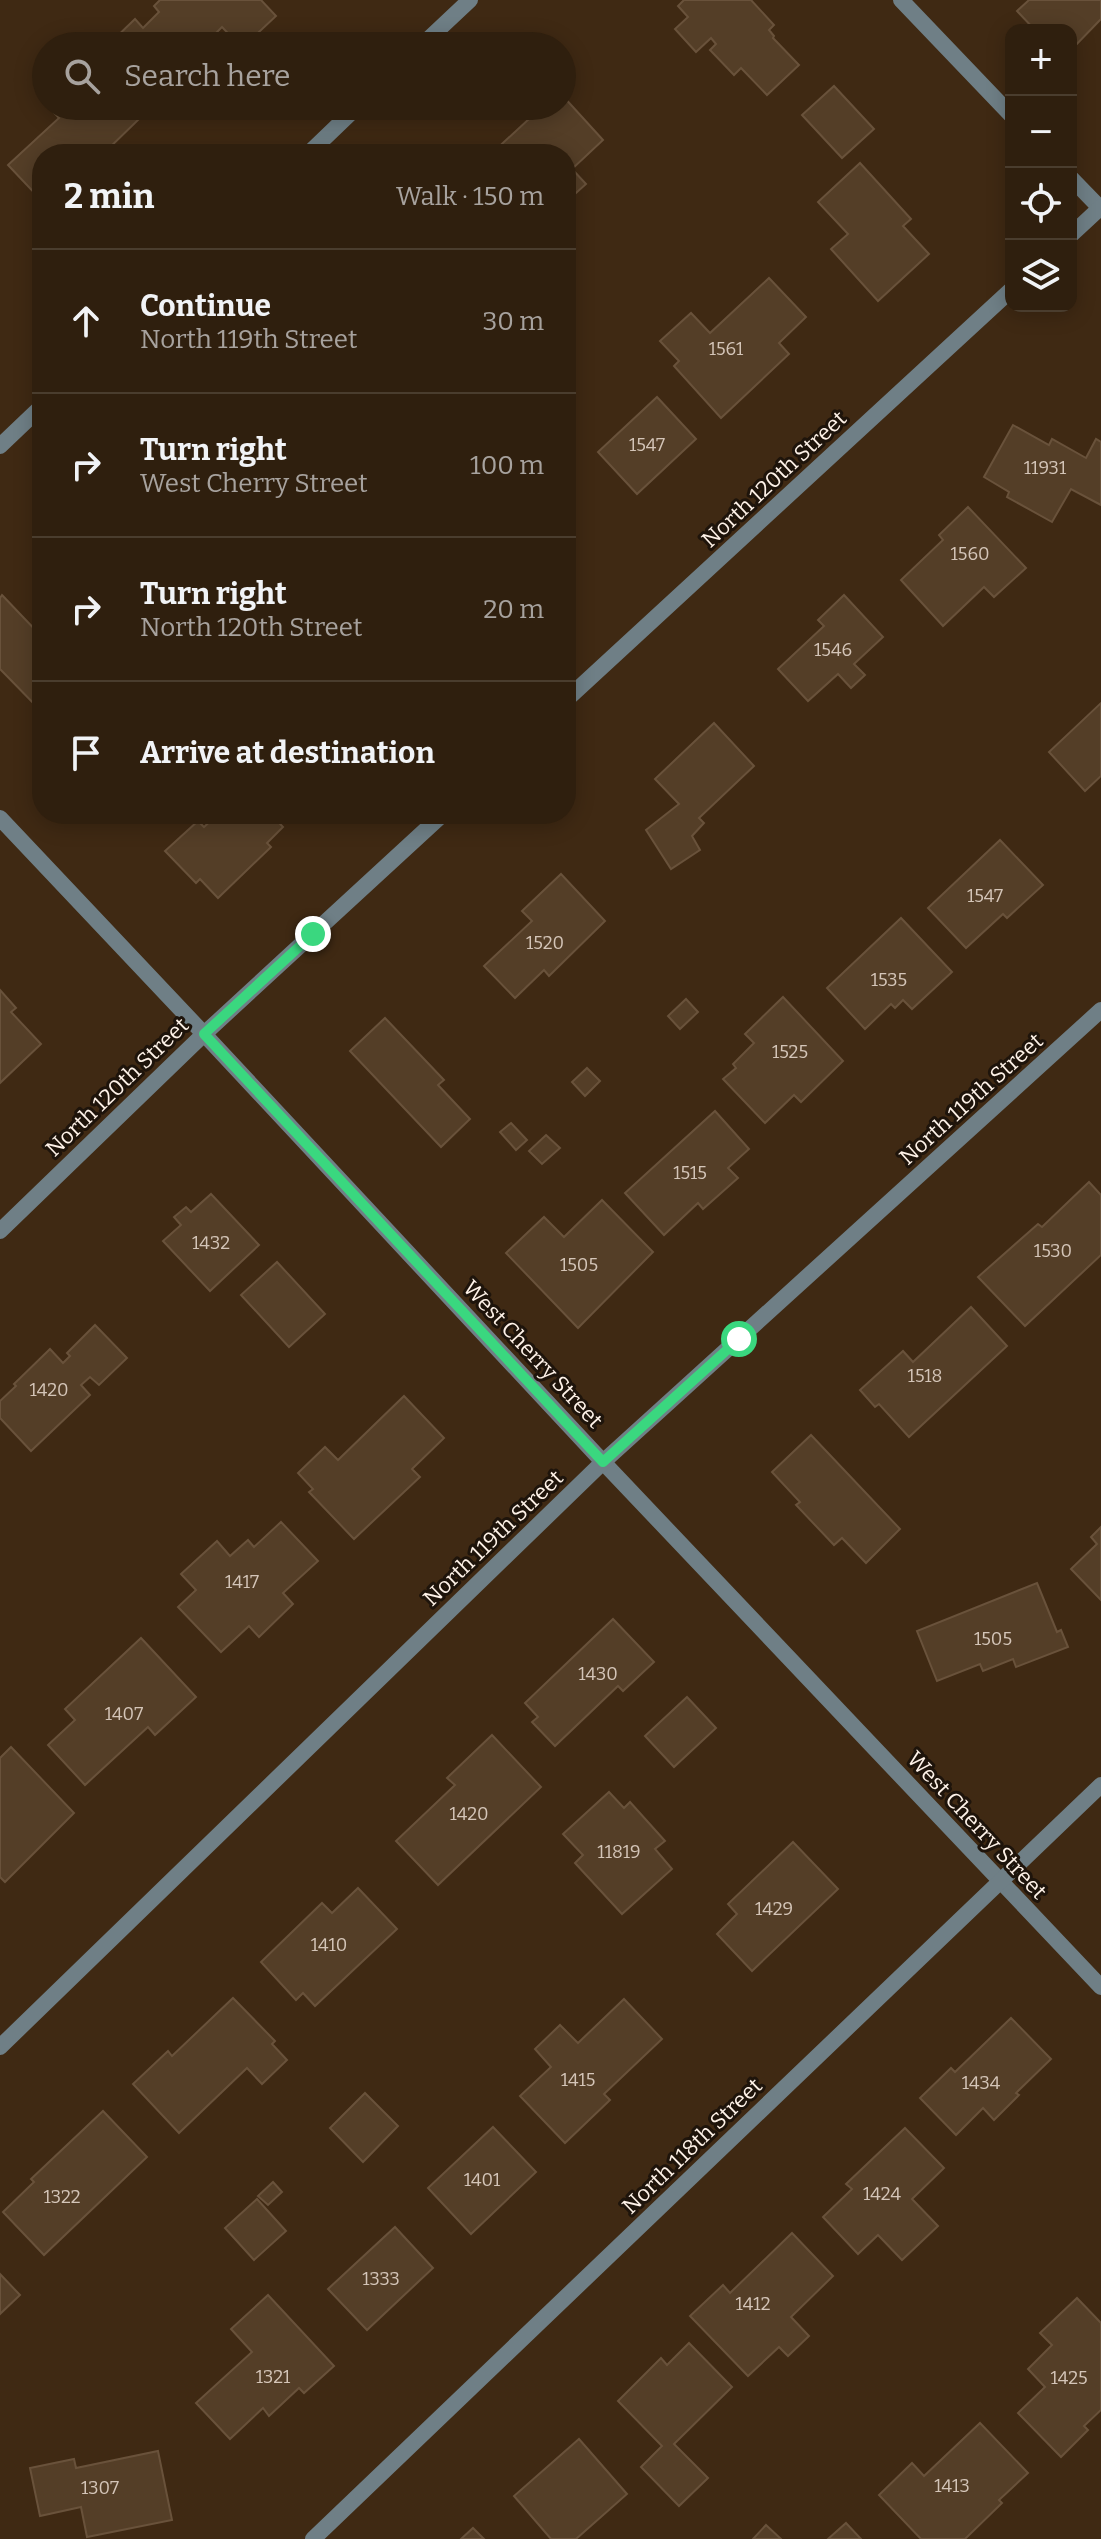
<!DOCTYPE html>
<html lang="en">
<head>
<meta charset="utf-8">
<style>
	:root { --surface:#2f1f0e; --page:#3b2c1c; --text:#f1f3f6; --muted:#a7a29e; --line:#4a3d2e }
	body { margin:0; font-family:Bitter,serif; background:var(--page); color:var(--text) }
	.controls { position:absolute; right:24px; top:24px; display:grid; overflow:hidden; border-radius:16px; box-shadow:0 4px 20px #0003 }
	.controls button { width:72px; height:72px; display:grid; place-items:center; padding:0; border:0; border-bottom:2px solid var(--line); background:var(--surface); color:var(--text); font:40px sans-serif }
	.stop { position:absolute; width:24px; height:24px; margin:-18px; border:6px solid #3ad77f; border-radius:50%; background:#fff }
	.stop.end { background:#3ad77f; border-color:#fff; box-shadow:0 2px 8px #0008 }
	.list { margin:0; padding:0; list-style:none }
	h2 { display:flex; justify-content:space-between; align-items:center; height:104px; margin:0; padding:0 32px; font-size:34px }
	h2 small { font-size:26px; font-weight:400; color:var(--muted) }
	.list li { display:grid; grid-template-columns:52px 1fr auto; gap:24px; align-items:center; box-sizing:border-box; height:144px; padding:0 32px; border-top:2px solid var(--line) }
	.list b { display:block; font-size:30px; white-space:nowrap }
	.list p { margin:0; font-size:26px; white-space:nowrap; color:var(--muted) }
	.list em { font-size:26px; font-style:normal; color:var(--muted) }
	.icon { flex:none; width:44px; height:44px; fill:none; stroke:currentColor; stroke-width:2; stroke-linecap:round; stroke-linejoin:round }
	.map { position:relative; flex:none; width:1101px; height:2539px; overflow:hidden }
	.search { position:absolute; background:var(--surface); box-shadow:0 4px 20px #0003; left:32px; top:32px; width:544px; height:88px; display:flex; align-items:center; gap:20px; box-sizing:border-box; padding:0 28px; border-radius:44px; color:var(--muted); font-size:30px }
	.panel { position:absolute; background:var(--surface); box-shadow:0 4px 20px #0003; left:32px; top:144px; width:544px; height:680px; border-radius:32px }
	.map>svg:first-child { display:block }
	.building { fill:#543e27; stroke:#69523b; stroke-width:2 }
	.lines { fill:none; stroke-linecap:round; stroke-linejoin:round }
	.minor { stroke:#6f7f86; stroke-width:16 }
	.route { stroke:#3ad77f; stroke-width:10 }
	.labels { text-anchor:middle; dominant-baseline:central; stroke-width:6; stroke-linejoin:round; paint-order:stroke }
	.number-label { font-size:18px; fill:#d4c5b8 }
	.street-label { font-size:22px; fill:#fef2e8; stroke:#1e140b }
</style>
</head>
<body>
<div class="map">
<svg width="1101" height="2539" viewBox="0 0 1101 2539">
	<rect width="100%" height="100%" fill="#3f2913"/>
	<g class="building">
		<path d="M 160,0 L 261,0 L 276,16 L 244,46 L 240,46 L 222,27 L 203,46 L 107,46 L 135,19 L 143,28 L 159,12 L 154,6 Z"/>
		<path d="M 684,0 L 751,0 L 774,25 L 769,30 L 774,36 L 773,38 L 799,65 L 767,95 L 741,68 L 734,75 L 710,50 L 716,44 L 711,38 L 696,52 L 675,29 L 688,17 L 678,6 Z"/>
		<path d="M 1029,0 L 1101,0 L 1101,19 L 1071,50 L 1071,30 L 1035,30 L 1017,11 Z"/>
		<path d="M 834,86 L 874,129 L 842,158 L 802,115 Z"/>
		<path d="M 562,95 L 603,140 L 572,169 L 586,184 L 566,202 L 566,154 L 491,154 L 543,106 L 562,106 Z"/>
		<path d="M 48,106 L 125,106 L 138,120 L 103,154 L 42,154 L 42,201 L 8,165 L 59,118 Z"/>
		<path d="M 860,163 L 911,219 L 903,226 L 929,254 L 878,301 L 831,249 L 848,234 L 818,202 Z"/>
		<path d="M 769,278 L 806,317 L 779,343 L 789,354 L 721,418 L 674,366 L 679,361 L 660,341 L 691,313 L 710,333 Z"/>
		<path d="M 657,397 L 696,439 L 637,494 L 598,452 Z"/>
		<path d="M 1013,425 L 1049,445 L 1052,439 L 1086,458 L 1096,439 L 1101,442 L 1101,505 L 1071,489 L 1052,522 L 1007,497 L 1009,492 L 984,477 Z"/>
		<path d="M 968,507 L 1026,568 L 994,597 L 984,587 L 943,626 L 901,580 L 943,540 L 939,535 Z"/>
		<path d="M 2,595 L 42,637 L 42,712 L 0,669 L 0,598 Z"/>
		<path d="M 844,595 L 883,637 L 854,664 L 865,675 L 851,688 L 838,674 L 808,701 L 778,669 L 824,626 L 818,620 Z"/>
		<path d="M 1101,703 L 1101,776 L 1085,791 L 1049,752 Z"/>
		<path d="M 714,723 L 754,766 L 699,818 L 704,823 L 692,836 L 700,850 L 671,869 L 646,830 L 679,804 L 655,779 Z"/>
		<path d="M 218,814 L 271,814 L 283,827 L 267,843 L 271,847 L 218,898 L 200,879 L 196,883 L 165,851 L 198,821 L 204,827 Z"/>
		<path d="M 1000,840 L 1043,885 L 1007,918 L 1003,914 L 966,948 L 928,908 Z"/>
		<path d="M 561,874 L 605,921 L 549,976 L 544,970 L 515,998 L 484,966 L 532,921 L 522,911 Z"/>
		<path d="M 901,918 L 952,972 L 912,1009 L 903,1000 L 895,1008 L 891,1004 L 865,1029 L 827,988 Z"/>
		<path d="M 0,990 L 16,1008 L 11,1012 L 41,1044 L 0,1083 Z"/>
		<path d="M 783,997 L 843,1061 L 801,1102 L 794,1095 L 765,1123 L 723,1079 L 736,1068 L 733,1064 L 754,1043 L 745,1034 Z"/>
		<path d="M 686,999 L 698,1012 L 680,1029 L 668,1016 Z"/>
		<path d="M 385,1018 L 444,1080 L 438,1085 L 470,1119 L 441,1147 L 350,1051 Z"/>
		<path d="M 587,1068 L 600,1081 L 585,1096 L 572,1082 Z"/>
		<path d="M 715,1111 L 749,1149 L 728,1168 L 738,1178 L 703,1209 L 698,1203 L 664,1235 L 625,1193 Z"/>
		<path d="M 511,1123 L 527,1140 L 516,1150 L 500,1132 Z"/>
		<path d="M 546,1135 L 560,1148 L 542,1164 L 529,1151 Z"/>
		<path d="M 1089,1182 L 1101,1195 L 1101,1255 L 1025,1326 L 978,1277 L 1038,1224 L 1042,1227 Z"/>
		<path d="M 211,1194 L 259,1245 L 210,1291 L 163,1241 L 181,1225 L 174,1217 L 186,1207 L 191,1212 Z"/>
		<path d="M 602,1200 L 653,1252 L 578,1328 L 506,1253 L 544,1217 L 564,1237 Z"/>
		<path d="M 277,1262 L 325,1314 L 289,1347 L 241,1295 Z"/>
		<path d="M 971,1307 L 1007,1346 L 909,1437 L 879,1404 L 875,1407 L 860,1390 L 903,1351 L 913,1362 Z"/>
		<path d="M 95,1325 L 127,1358 L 99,1385 L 90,1377 L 81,1385 L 90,1395 L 31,1451 L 0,1418 L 0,1401 L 16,1386 L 14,1384 L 50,1349 L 63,1363 L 70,1356 L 67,1353 Z"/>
		<path d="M 404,1396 L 444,1438 L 412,1469 L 420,1477 L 354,1539 L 309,1492 L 313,1489 L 298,1473 L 325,1447 L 338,1460 Z"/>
		<path d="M 811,1435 L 900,1529 L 866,1563 L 842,1538 L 834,1545 L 796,1505 L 800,1502 L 772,1472 Z"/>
		<path d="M 281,1522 L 318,1561 L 283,1593 L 293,1604 L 259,1637 L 249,1626 L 221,1652 L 178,1607 L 196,1590 L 181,1574 L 217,1541 L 230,1556 L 248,1540 L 254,1547 Z"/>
		<path d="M 1101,1527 L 1101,1600 L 1071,1569 L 1097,1544 L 1091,1537 Z"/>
		<path d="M 1037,1583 L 1057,1632 L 1061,1630 L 1068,1647 L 1016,1667 L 1013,1659 L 983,1671 L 980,1664 L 937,1681 L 917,1631 Z"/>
		<path d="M 613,1619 L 654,1662 L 623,1691 L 618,1686 L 555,1746 L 532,1722 L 538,1717 L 525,1703 Z"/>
		<path d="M 141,1638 L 196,1697 L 155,1735 L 148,1727 L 85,1785 L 48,1745 L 75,1720 L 65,1709 Z"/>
		<path d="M 687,1697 L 716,1728 L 674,1767 L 645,1736 Z"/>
		<path d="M 492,1735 L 541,1787 L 438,1885 L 396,1841 L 455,1785 L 447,1778 Z"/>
		<path d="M 11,1747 L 74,1813 L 5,1882 L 0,1877 L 0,1758 Z"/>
		<path d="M 609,1792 L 624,1808 L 630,1802 L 665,1841 L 655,1849 L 672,1869 L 622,1914 L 575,1863 L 583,1855 L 563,1834 Z"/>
		<path d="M 793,1842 L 838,1889 L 752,1971 L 717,1934 L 737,1914 L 728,1904 Z"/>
		<path d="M 358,1888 L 397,1929 L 315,2006 L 303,1993 L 296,2000 L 261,1962 L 322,1903 L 332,1913 Z"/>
		<path d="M 233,1998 L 275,2041 L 272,2044 L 287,2060 L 262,2084 L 247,2068 L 179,2133 L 133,2084 L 168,2051 L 172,2056 Z"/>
		<path d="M 624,1999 L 662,2039 L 604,2094 L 610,2100 L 565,2143 L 520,2096 L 551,2067 L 535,2049 L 560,2025 L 578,2043 Z"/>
		<path d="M 1011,2018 L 1051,2059 L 1016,2093 L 1019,2095 L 994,2120 L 983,2108 L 956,2135 L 920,2098 L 951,2068 L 955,2072 Z"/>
		<path d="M 365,2093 L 398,2126 L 363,2162 L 330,2128 Z"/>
		<path d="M 103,2111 L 147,2157 L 44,2255 L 3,2212 L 34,2182 L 31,2179 Z"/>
		<path d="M 493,2127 L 536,2172 L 471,2234 L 428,2188 Z"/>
		<path d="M 905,2128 L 944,2168 L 912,2199 L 938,2226 L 902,2260 L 878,2235 L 858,2254 L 823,2217 L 852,2189 L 846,2184 Z"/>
		<path d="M 273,2182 L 282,2192 L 268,2205 L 258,2196 Z"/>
		<path d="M 257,2199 L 286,2231 L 254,2260 L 225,2228 Z"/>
		<path d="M 395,2227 L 433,2268 L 367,2330 L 328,2289 Z"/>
		<path d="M 792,2233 L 833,2276 L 791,2317 L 809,2336 L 788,2356 L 779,2347 L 748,2376 L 690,2316 L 723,2285 L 730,2293 Z"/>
		<path d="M 0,2274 L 20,2295 L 0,2314 Z"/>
		<path d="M 268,2295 L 334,2366 L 304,2393 L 299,2388 L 269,2416 L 263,2408 L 230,2439 L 196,2403 L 252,2352 L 231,2329 Z"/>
		<path d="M 1077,2298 L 1101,2323 L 1101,2410 L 1084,2426 L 1088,2430 L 1061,2457 L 1018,2413 L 1045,2387 L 1028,2369 L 1052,2345 L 1040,2333 Z"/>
		<path d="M 689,2343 L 732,2387 L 674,2444 L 708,2478 L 679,2506 L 641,2467 L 662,2446 L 618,2401 L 661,2358 L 667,2365 Z"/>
		<path d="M 980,2423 L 1028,2473 L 999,2500 L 1002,2503 L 965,2539 L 921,2539 L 879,2495 L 912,2463 L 924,2476 Z"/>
		<path d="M 579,2439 L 627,2494 L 576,2539 L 551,2539 L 514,2496 Z"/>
		<path d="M 158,2451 L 172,2520 L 87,2537 L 81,2507 L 40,2516 L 30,2468 L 74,2459 L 76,2468 Z"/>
		<path d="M 846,2523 L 861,2539 L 828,2539 Z"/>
		<path d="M 766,2525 L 781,2539 L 753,2539 Z"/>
		<path d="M 473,2528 L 484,2539 L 461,2539 Z"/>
	</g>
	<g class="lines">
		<g class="minor">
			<path d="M 901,0 L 1011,115"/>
			<path d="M 421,46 L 470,0"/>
			<path d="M 308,154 L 358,106"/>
			<path d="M 1071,178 L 1101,209"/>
			<path d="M 1071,235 L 1101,207"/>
			<path d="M 0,446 L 42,406"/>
			<path d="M 566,700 L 1011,290"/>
			<path d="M 0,818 L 204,1034 L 603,1462 L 1101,1987"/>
			<path d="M 0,1231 L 204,1034 L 443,814"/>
			<path d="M 0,2047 L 603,1462 L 1101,1010"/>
			<path d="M 313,2539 L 1101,1785"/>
		</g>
	</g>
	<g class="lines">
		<path class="route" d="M 313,934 L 204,1034 L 603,1462 L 739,1339"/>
	</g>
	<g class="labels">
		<g class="number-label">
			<text x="726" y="349">1561</text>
			<text x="647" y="445">1547</text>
			<text x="1045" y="468">11931</text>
			<text x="970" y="554">1560</text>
			<text x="833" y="650">1546</text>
			<text x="985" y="896">1547</text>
			<text x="545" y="943">1520</text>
			<text x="889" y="980">1535</text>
			<text x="790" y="1052">1525</text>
			<text x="690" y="1173">1515</text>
			<text x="211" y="1243">1432</text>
			<text x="1053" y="1251">1530</text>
			<text x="579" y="1265">1505</text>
			<text x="925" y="1376">1518</text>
			<text x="49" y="1390">1420</text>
			<text x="242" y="1582">1417</text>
			<text x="993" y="1639">1505</text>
			<text x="598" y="1674">1430</text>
			<text x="124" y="1714">1407</text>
			<text x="469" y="1814">1420</text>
			<text x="619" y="1852">11819</text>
			<text x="774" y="1909">1429</text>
			<text x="329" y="1945">1410</text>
			<text x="578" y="2080">1415</text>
			<text x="981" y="2083">1434</text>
			<text x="482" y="2180">1401</text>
			<text x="882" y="2194">1424</text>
			<text x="62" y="2197">1322</text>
			<text x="381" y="2279">1333</text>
			<text x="753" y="2304">1412</text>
			<text x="273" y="2377">1321</text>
			<text x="1069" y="2378">1425</text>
			<text x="952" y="2486">1413</text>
			<text x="100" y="2488">1307</text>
		</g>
		<g class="street-label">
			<text transform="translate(774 479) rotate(-43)">North 120th Street</text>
			<text transform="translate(117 1087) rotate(-44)">North 120th Street</text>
			<text transform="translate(971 1099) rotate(-42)">North 119th Street</text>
			<text transform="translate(533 1354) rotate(47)">West Cherry Street</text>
			<text transform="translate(493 1538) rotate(-44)">North 119th Street</text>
			<text transform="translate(977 1825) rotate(47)">West Cherry Street</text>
			<text transform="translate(692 2146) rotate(-44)">North 118th Street</text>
		</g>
	</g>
</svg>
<div class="controls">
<button>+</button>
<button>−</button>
<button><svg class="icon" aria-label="locate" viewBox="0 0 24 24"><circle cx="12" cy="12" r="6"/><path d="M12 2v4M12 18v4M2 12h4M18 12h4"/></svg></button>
<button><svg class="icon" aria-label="layers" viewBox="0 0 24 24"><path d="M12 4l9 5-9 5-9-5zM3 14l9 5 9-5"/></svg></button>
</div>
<div class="stop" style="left:739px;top:1339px"></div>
<div class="stop end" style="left:313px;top:934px"></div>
<div class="search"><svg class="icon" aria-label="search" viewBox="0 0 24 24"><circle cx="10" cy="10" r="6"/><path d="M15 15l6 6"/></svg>Search here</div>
<section class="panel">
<h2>2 min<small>Walk · 150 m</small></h2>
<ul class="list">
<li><svg class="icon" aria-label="ahead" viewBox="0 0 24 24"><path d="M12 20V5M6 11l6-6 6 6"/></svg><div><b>Continue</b><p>North 119th Street</p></div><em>30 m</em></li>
<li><svg class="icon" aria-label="right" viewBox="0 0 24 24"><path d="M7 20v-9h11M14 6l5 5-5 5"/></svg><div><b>Turn right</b><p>West Cherry Street</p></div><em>100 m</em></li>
<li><svg class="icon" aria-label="right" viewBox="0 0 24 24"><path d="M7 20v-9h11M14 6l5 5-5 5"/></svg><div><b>Turn right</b><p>North 120th Street</p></div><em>20 m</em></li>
<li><svg class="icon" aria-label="arrive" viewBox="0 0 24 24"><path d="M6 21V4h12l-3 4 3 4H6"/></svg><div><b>Arrive at destination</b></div></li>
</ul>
</section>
</div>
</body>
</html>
